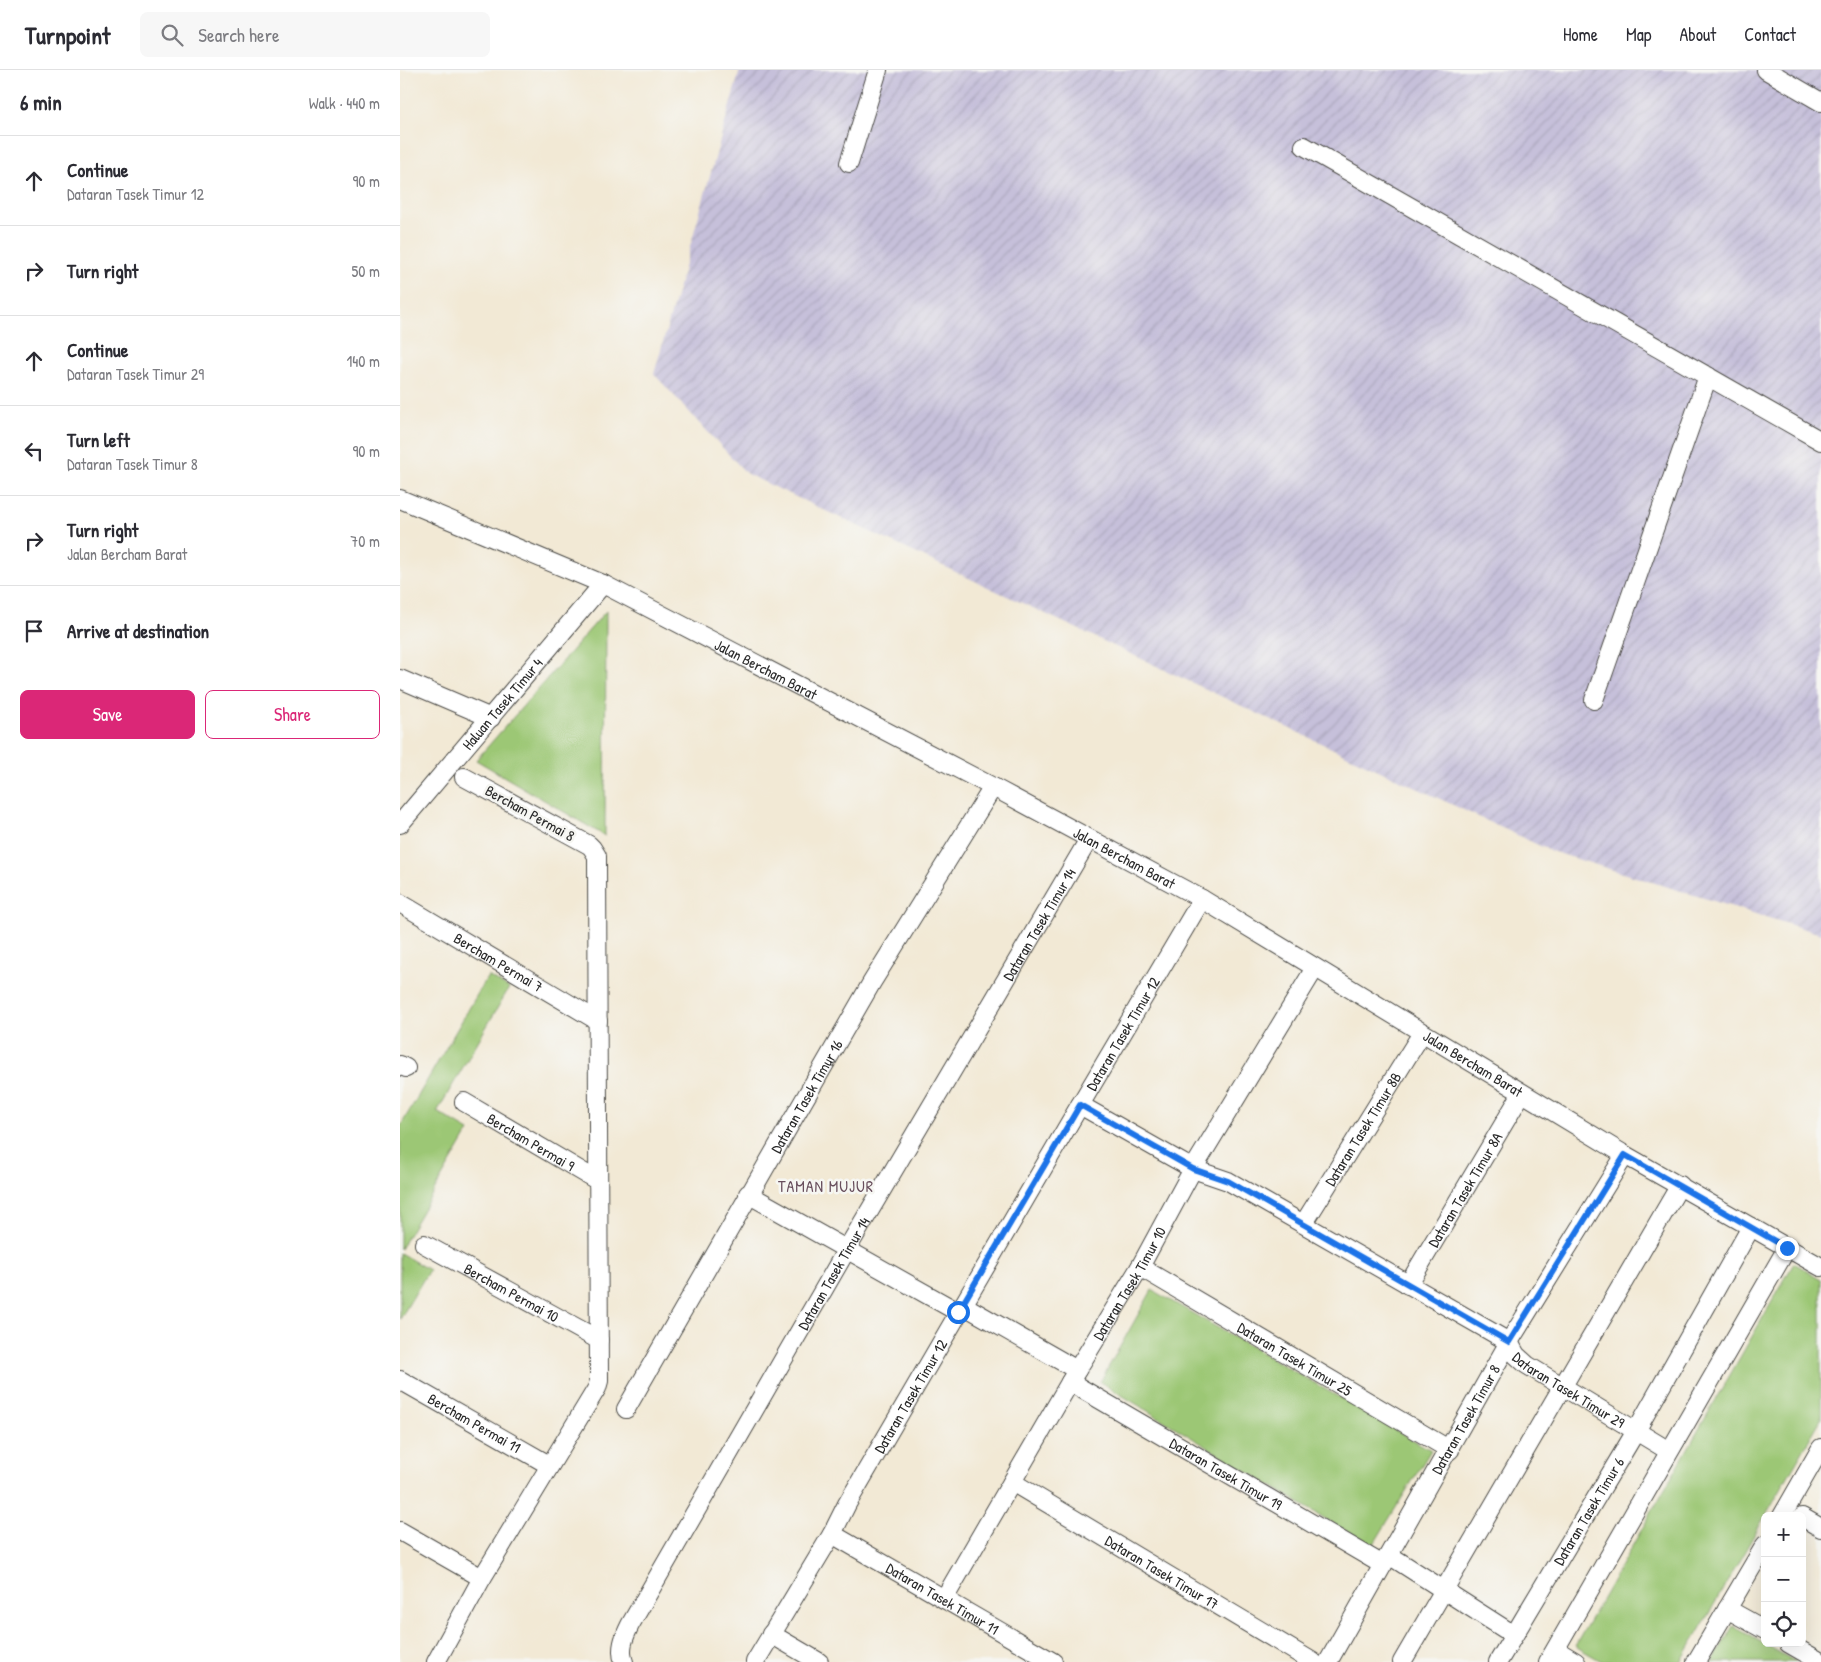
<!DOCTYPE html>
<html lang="en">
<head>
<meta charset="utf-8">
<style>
	:root { --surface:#fff; --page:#f7f7f7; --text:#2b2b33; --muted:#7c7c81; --line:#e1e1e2; --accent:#db2777 }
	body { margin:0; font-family:"Patrick Hand",sans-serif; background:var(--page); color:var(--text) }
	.controls { position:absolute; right:15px; bottom:15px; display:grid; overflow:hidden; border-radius:8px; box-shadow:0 5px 20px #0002 }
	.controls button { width:45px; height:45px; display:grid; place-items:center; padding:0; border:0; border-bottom:1px solid var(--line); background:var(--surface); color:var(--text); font:25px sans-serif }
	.stop { position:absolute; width:15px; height:15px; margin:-11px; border:4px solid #1a73e8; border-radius:50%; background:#fff }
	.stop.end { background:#1a73e8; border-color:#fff; box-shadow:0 1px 5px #0008 }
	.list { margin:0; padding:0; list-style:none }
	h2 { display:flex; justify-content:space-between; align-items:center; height:65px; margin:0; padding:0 20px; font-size:21px }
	h2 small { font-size:16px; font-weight:400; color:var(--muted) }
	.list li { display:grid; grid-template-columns:32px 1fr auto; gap:15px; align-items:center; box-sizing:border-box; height:90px; padding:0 20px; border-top:1px solid var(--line) }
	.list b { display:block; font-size:19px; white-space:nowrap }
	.list p { margin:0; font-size:16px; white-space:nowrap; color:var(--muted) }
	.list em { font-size:16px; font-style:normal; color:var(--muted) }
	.actions { display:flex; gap:10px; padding:15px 20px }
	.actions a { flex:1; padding:11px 0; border:1px solid var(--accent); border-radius:8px; text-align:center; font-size:18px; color:var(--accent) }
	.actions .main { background:var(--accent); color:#fff }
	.icon { flex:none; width:28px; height:28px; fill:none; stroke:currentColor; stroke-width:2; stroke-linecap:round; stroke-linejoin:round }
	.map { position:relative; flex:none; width:1421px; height:1592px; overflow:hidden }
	header { display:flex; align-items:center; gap:30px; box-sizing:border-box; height:70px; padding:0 25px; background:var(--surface); border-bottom:1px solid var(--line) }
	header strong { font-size:24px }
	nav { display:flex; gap:28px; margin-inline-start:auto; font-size:18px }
	.search { width:350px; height:45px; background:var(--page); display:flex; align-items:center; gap:12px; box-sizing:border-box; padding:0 18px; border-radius:8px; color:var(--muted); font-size:19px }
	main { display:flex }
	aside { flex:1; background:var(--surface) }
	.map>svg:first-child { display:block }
	.industrial { fill:url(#industrial-furrows) }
	.park { fill:#9cc774; stroke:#647950 }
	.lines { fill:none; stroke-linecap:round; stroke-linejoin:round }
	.minor-casing { stroke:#494844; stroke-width:20 }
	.minor { stroke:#fff; stroke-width:18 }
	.route { stroke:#1a73e8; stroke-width:6 }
	.labels { text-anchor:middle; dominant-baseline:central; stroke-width:5; stroke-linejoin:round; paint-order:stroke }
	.street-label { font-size:15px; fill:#2b2b2b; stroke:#f6f6f2 }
	.neighbourhood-label { font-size:16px; letter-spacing:1px; fill:#684e5c; stroke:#f6f6f2 }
</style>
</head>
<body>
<header>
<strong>Turnpoint</strong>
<div class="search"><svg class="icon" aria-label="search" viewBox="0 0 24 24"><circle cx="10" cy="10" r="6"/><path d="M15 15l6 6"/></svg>Search here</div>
<nav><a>Home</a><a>Map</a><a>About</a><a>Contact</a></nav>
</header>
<main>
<aside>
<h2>6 min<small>Walk · 440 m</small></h2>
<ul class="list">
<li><svg class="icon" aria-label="ahead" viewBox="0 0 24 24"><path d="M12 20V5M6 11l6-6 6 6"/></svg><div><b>Continue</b><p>Dataran Tasek Timur 12</p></div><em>90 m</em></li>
<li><svg class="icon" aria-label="right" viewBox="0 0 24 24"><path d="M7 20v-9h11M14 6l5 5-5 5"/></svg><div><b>Turn right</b></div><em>50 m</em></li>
<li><svg class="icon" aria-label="ahead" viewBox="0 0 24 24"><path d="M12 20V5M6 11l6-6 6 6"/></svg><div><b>Continue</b><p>Dataran Tasek Timur 29</p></div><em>140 m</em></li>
<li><svg class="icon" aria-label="left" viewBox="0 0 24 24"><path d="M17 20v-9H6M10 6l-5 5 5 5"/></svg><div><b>Turn left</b><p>Dataran Tasek Timur 8</p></div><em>90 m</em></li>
<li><svg class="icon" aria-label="right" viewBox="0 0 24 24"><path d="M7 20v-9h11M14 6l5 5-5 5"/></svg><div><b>Turn right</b><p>Jalan Bercham Barat</p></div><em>70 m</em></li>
<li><svg class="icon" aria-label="arrive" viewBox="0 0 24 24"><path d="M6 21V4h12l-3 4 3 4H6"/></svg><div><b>Arrive at destination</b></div></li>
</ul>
<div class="actions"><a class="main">Save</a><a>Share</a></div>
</aside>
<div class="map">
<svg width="1421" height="1592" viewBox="0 0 1421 1592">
	<defs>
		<pattern id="industrial-furrows" width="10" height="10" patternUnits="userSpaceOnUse" patternTransform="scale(1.25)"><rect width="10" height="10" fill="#c6c0da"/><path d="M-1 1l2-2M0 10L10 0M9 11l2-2" fill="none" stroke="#aaa5bb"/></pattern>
	</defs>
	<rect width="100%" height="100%" fill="#f6f6f2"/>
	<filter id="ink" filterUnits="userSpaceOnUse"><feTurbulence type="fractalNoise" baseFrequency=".02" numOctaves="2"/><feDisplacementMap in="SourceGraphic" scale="10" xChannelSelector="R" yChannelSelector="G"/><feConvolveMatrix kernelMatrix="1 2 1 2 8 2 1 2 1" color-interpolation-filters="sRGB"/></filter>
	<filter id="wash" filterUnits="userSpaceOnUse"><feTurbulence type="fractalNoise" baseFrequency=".0096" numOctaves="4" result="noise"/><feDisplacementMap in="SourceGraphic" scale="20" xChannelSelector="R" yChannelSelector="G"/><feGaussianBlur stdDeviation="1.12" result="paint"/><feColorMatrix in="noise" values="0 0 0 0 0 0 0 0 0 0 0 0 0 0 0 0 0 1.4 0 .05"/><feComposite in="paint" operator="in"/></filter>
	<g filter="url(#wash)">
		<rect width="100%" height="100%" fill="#f2e9d5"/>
		<path class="industrial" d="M 340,0 L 1421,0 L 1421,864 L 1151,781 L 347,404 L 254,304 Z"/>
		<g class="park">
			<path d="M 206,541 L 205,766 L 76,690 Z"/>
			<path d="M 88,906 L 109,918 L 37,1042 L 69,1061 L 0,1179 L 0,1057 Z"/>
			<path d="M 0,1183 L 29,1200 L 0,1249 Z"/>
			<path d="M 1394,1193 L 1421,1209 L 1421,1349 L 1281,1592 L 1203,1592 L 1175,1576 Z"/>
			<path d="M 752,1220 L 1031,1380 L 972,1477 L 700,1312 Z"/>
			<path d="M 1333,1556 L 1396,1592 L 1312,1592 Z"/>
		</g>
	</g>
	<g filter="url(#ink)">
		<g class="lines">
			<defs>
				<g id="minor">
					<path d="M 1366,0 L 1421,32"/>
					<path d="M 904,76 L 1421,371"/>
					<path d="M 449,93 L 478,0"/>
					<path id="s1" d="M 0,429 L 203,514 L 593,717 L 802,829 L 1225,1085 L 1421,1197"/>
					<path d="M 0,609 L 91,648"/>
					<path d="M 1194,630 L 1308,306"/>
					<path id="s2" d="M 0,754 L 203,514"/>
					<path id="s3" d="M 0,833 L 198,951"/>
					<path d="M 0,995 L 6,998"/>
					<path id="s4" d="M 64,1032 L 198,1111"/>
					<path id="s5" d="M 680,1035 L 793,1099 L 828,1111 L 1109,1272 L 1116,1285 L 1127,1295 L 1269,1381"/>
					<path d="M 348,1124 L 558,1242"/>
					<path id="s6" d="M 904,1153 L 1022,963"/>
					<path id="s7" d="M 24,1174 L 199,1270"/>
					<path id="s8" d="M 740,1197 L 1050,1380"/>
					<path id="s9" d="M 1008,1215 L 1122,1023"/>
					<path d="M 563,1235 L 677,1300"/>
					<path id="s10" d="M 0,1310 L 149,1395"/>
					<path id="s11" d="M 670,1312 L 983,1495"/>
					<path id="s12" d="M 226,1339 L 472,912 L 593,717"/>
					<path id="s13" d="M 612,1412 L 913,1592"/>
					<path d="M 1382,1446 L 1421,1378"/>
					<path d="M 1402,1447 L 1421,1458"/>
					<path d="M 0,1461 L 82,1508"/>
					<path id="s14" d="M 432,1464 L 653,1592"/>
					<path d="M 989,1485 L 1114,1565"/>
					<path id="s15" d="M 544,1529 L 677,1300 L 740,1197 L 793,1099 L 915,898"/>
					<path d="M 1327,1539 L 1365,1560"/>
					<path d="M 371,1564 L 419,1592"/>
					<path d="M 1388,1573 L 1421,1592"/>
					<path d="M 1156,1580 L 1176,1592"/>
					<path d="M 36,1592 L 82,1508 L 197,1318 L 199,1311 L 197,786 L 192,778 L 189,775 L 64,707"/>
					<path id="s16" d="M 224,1592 C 219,1579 224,1567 230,1555 L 447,1179 L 689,769"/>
					<path id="s17" d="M 355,1592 L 432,1464 L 447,1434 L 680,1035 L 802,829"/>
					<path id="s18" d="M 928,1592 L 1109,1272 L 1225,1085"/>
					<path d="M 1002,1592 L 1280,1115"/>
					<path id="s19" d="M 1098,1592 L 1236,1361 L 1351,1157"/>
					<path d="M 1148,1592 L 1387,1178"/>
					<path d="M 1296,1592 L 1365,1475"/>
				</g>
			</defs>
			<use href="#minor" class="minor-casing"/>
			<use href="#minor" class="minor"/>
		</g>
	</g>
	<g class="lines" filter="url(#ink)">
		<path class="route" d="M 558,1242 L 680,1035 L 793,1099 L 828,1111 L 1109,1272 L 1225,1085 L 1387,1178"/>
	</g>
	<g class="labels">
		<g class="street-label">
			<text stroke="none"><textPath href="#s1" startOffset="404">Jalan Bercham Barat</textPath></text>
			<text stroke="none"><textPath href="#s2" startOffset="158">Haluan Tasek Timur 4</textPath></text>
			<text transform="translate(130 743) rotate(29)">Bercham Permai 8</text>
			<text stroke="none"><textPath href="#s1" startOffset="809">Jalan Bercham Barat</textPath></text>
			<text stroke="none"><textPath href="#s16" startOffset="850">Dataran Tasek Timur 14</textPath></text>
			<text stroke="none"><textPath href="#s3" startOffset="115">Bercham Permai 7</textPath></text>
			<text stroke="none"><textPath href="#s17" startOffset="728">Dataran Tasek Timur 12</textPath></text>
			<text stroke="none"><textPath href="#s1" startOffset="1214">Jalan Bercham Barat</textPath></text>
			<text stroke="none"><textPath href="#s12" startOffset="361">Dataran Tasek Timur 16</textPath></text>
			<text stroke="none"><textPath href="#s6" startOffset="111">Dataran Tasek Timur 8B</textPath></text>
			<text stroke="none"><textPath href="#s4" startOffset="78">Bercham Permai 9</textPath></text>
			<text stroke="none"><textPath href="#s9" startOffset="111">Dataran Tasek Timur 8A</textPath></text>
			<text stroke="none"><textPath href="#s16" startOffset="445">Dataran Tasek Timur 14</textPath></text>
			<text stroke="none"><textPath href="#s15" startOffset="366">Dataran Tasek Timur 10</textPath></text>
			<text stroke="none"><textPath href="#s7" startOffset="100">Bercham Permai 10</textPath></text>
			<text stroke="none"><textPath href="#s8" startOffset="180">Dataran Tasek Timur 25</textPath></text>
			<text stroke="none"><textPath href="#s5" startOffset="569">Dataran Tasek Timur 29</textPath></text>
			<text stroke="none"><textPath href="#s17" startOffset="308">Dataran Tasek Timur 12</textPath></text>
			<text stroke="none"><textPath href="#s18" startOffset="279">Dataran Tasek Timur 8</textPath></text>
			<text stroke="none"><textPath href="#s10" startOffset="86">Bercham Permai 11</textPath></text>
			<text stroke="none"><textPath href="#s11" startOffset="181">Dataran Tasek Timur 19</textPath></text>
			<text stroke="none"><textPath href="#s19" startOffset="176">Dataran Tasek Timur 6</textPath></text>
			<text stroke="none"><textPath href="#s13" startOffset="175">Dataran Tasek Timur 17</textPath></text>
			<text stroke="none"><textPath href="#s14" startOffset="128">Dataran Tasek Timur 11</textPath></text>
		</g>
		<g class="neighbourhood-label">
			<text x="426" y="1116">TAMAN MUJUR</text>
		</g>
	</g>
</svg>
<div class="controls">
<button>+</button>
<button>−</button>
<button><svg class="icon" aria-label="locate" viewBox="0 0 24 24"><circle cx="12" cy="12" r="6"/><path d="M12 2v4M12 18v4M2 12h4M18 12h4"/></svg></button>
</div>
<div class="stop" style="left:558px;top:1242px"></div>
<div class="stop end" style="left:1387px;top:1178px"></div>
</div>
</main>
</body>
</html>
